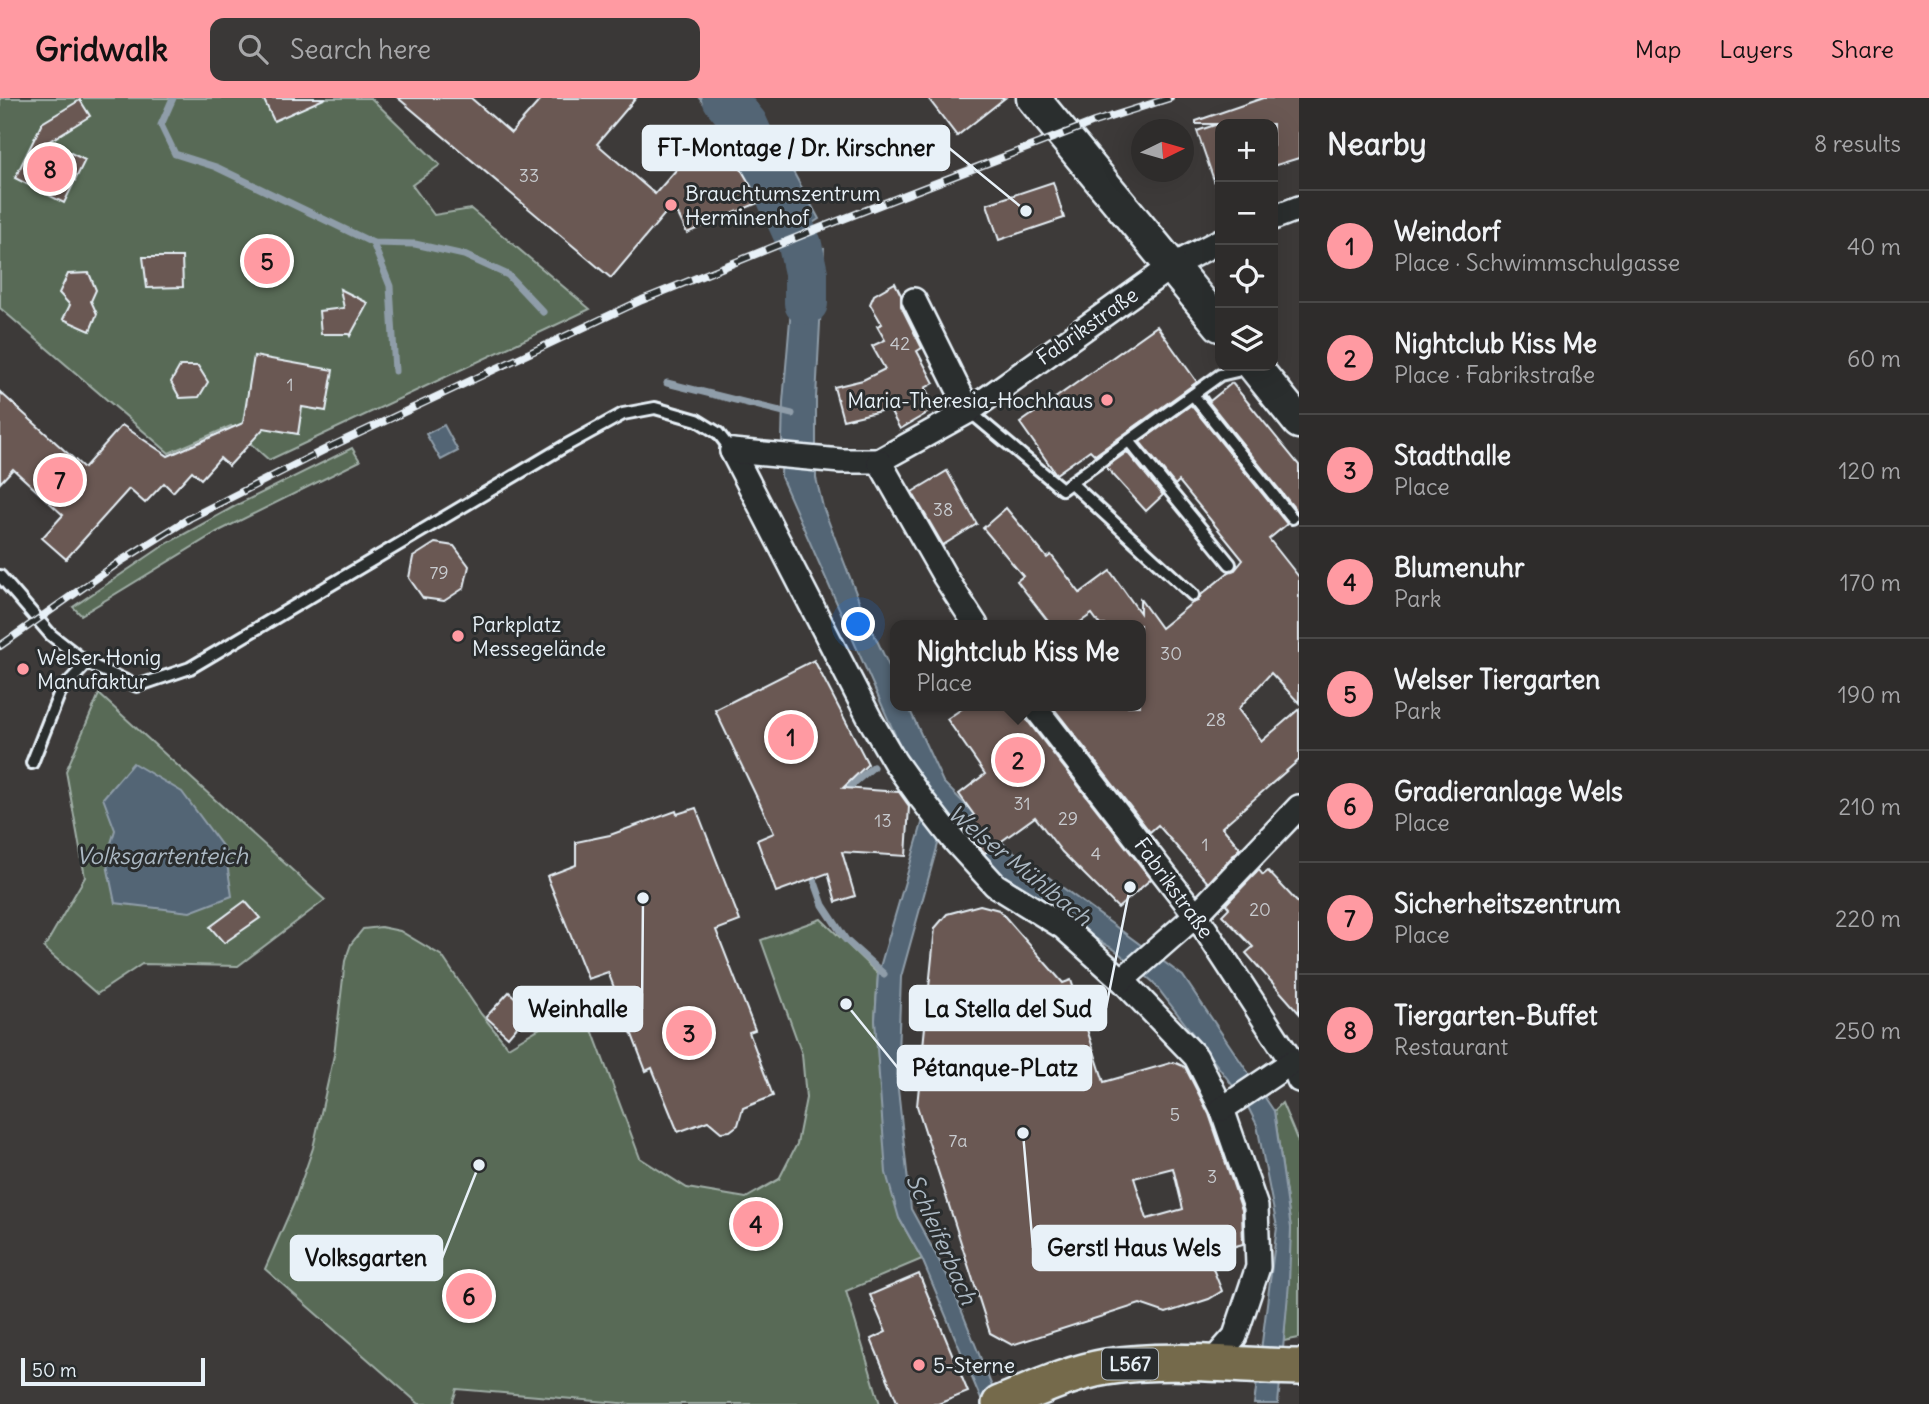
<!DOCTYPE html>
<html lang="en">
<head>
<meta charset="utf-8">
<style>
	:root { --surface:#2e2c2b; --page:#3a3837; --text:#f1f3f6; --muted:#a7a7a9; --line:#494847; --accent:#ff9aa2 }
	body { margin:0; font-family:Delius,sans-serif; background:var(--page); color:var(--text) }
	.controls { position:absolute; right:21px; top:21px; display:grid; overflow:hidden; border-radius:14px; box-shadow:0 7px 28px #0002 }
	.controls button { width:63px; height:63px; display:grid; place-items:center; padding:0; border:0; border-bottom:2px solid var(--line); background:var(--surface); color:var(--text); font:35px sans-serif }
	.compass { position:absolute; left:1131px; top:21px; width:63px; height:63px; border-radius:50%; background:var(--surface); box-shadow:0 7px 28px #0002; rotate:85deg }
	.scale { position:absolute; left:21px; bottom:18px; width:184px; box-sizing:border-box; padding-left:7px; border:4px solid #e8f1f8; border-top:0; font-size:19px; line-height:24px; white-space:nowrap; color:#e8f1f8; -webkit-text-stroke:5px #2a2d2e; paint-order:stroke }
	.you { position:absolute; left:859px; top:527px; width:24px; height:24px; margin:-18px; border:5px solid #fff; border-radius:50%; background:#1a73e8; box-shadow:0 0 0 10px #1a73e833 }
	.badge { display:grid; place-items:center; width:46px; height:46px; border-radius:50%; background:var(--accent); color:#111; font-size:23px; font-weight:700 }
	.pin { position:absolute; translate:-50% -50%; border:4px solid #fff; box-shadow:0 2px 7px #0006 }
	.popup { position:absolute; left:890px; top:522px; width:256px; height:91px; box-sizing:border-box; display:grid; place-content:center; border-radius:14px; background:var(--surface); filter:drop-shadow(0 2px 5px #0005); font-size:23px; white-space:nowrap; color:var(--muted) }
	.popup b { font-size:26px; color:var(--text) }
	.popup::after { content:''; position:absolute; left:50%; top:100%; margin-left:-14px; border:14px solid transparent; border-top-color:var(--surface) }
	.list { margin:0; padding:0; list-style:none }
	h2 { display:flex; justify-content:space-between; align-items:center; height:91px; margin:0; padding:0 28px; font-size:30px }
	h2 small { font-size:23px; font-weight:400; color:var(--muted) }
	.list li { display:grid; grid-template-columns:46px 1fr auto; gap:21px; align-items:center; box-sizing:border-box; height:112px; padding:0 28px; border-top:2px solid var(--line) }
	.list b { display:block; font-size:26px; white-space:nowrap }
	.list p { margin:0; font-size:23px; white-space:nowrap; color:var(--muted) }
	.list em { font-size:23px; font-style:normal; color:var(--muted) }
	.icon { flex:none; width:38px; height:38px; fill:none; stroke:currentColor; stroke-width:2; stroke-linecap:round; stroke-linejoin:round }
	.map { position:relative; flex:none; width:1299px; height:1306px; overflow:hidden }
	header { display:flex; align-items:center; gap:42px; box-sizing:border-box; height:98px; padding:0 35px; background:var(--accent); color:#111 }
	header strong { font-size:33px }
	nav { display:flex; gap:38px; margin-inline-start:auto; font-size:24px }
	.search { width:490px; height:63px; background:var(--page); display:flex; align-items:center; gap:18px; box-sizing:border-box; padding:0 24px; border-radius:14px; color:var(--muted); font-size:26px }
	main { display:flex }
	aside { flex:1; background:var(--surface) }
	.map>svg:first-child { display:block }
	.green { fill:#586b56; stroke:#a0aea7; stroke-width:2 }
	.water { fill:#536575; stroke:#8f9da9; stroke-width:2 }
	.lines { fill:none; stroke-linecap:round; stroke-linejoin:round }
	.stream { stroke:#8f9da9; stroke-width:7 }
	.river { stroke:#536575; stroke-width:44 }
	.building { fill:#6a5953; stroke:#e8f1f8; stroke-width:2; fill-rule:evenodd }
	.lane-casing { stroke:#e8f1f8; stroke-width:16 }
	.street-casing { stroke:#e8f1f8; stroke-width:28 }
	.secondary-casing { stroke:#e8f1f8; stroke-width:37 }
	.primary-casing { stroke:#e8f1f8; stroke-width:40 }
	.lane { stroke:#2a2d2e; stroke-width:10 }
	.street { stroke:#2a2d2e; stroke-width:23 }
	.secondary { stroke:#2a2d2e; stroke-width:32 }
	.primary { stroke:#746b4b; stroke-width:35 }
	.rail-casing { stroke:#e8f1f8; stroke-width:8 }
	.rail { stroke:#2a2d2e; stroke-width:5; stroke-dasharray:16; stroke-linecap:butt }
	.poi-dot { fill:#ff9aa2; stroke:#2a2d2e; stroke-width:2.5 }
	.labels { text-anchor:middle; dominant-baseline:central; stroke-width:6; stroke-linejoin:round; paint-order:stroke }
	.number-label { font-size:18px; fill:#c8cbcf }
	.shield { fill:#2a2d2e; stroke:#afb6bb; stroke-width:2 }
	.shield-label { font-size:19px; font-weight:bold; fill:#e8f1f8 }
	.poi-label { font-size:21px; fill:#e8f1f8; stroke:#2a2d2e; text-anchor:start }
	.street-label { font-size:21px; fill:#e8f1f8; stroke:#2a2d2e }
	.water-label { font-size:23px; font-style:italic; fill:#acb9c4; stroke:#2a2d2e }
	.leader { fill:none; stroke:#e8f1f8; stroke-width:2.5 }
	.callout-dot { fill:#e8f1f8; stroke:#2a2d2e; stroke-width:2.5 }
	.callout { fill:#e8f1f8; stroke:#e8f1f8; stroke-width:2.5 }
	.callout-label { font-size:23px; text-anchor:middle; font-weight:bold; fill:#111 }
</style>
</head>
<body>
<header>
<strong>Gridwalk</strong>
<div class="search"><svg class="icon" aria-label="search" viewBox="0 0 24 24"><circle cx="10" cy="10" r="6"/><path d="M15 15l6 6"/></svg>Search here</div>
<nav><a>Map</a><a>Layers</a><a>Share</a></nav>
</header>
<main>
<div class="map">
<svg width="1299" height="1306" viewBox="0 0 1299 1306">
	<rect width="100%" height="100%" fill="#3d3a39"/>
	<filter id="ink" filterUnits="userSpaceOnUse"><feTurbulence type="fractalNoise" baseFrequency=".0143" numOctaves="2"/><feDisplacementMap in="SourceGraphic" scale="14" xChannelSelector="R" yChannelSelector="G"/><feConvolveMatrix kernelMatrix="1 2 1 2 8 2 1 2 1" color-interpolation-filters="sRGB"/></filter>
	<g filter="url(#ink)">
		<g class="green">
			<path d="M 0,0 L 371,0 L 440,67 L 412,87 L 434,117 L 471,111 L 590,211 L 269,362 L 231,328 L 169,355 L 0,210 Z"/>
			<path d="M 352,350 L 360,363 L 217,434 L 81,517 L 73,509 L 166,446 L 237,407 Z"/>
			<path d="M 99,596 L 325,802 L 238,868 L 142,866 L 97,896 L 44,850 L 85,779 L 66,673 Z"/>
			<path d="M 821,821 L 878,876 L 875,922 L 899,1120 L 922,1161 L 846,1193 L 880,1306 L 631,1306 L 457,1291 L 452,1306 L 419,1306 L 265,1171 L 294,1105 L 313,1050 L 334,957 L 345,863 L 351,846 L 363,831 L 381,829 L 400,833 L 442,858 L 481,916 L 508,949 L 582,905 L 640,1060 L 687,1090 L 746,1100 L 779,1081 L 797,1046 L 806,1000 L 802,956 L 761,842 Z"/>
			<path d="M 1282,1005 L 1299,1046 L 1299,1240 L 1284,1243 L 1291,1130 L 1274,1013 Z"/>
		</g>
		<g class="water">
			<path d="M 699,0 L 750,0 L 756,6 L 819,121 L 781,145 L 824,150 L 816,300 L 816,380 L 823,409 L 861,508 L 895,581 L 895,608 L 908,608 L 943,684 L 1006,748 L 1183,878 L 1274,1013 L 1291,1130 L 1289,1185 L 1278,1306 L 1254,1306 L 1277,1129 L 1257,1027 L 1246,1005 L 1153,884 L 1115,852 L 1031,802 L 953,732 L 945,721 L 901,879 L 897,982 L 911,1111 L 948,1179 L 999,1306 L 983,1306 L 922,1161 L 899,1120 L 886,1075 L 875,922 L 878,876 L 930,698 L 900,648 L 781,379 L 783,304 L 794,175 L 733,39 Z"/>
			<path d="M 444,327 L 458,353 L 441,362 L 426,336 Z"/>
			<path d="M 133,665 L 182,694 L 225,752 L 232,798 L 190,814 L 115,805 L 106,762 L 115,732 L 103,700 Z"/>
		</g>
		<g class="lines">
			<g class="stream">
				<path d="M 173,0 L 161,27 L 175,56 L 216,69 L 373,145 L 415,146 L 464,157 L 508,177 L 543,214"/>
				<path d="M 373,145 L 390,188 L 395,273"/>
				<path d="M 667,285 L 792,316"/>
				<path d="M 842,695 L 873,669"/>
				<path d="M 811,773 L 823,807 L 846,842 L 884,876"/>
			</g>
			<path class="river" d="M 724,0 L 746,27 L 800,147 L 806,175 L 806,205"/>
		</g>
		<g class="building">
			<path d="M 263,0 L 326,0 L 274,23 Z"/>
			<path d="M 398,0 L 471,0 L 511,35 L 542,0 L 636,0 L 597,46 L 655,96 L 713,30 L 727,43 L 722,50 L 737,64 L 760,104 L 687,135 L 673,106 L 611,180 Z"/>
			<path d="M 928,0 L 1005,0 L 957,38 Z"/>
			<path d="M 1263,0 L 1299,0 L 1299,60 L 1273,68 L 1273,26 L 1220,26 L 1220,90 L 1217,91 L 1197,33 L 1218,26 L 1196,26 L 1196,23 Z"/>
			<path d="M 80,2 L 90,18 L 48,44 L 85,62 L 64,105 L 15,80 L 42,25 Z"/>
			<path d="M 1053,84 L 1064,120 L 999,142 L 987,106 Z"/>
			<path d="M 143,159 L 182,159 L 183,189 L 147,190 Z"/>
			<path d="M 89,175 L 96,192 L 91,203 L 97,216 L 90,233 L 63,221 L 70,207 L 59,195 L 68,176 Z"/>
			<path d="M 895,185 L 901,197 L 901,208 L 922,250 L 917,253 L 934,285 L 925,290 L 936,310 L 900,331 L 889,311 L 843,322 L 834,289 L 863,282 L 885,271 L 872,248 L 885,242 L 877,228 L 882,226 L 870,206 L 874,197 Z"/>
			<path d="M 340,191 L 368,205 L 350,238 L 349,236 L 321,236 L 319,213 L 344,210 Z"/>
			<path d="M 1157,228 L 1197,284 L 1095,357 L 1090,352 L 1056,376 L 1020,325 Z"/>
			<path d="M 254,258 L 333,272 L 326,313 L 302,309 L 298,336 L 264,330 L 229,368 L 220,360 L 201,381 L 192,373 L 173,394 L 164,385 L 145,405 L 129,391 L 66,461 L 42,440 L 63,417 L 13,371 L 0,385 L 0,294 L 84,370 L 122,327 L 168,358 L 243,325 Z"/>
			<path d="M 180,268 L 198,268 L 208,284 L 199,299 L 180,300 L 171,284 Z"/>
			<path d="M 1232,285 L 1299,367 L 1299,416 L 1204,298 L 1206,297 L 1210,303 Z"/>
			<path d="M 1191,307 L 1287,426 L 1269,441 L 1299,479 L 1299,605 L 1271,575 L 1238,611 L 1262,643 L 1299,611 L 1299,662 L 1222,729 L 1240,750 L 1208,785 L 1158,727 L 1150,734 L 1052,608 L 1140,608 L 1140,527 L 1100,527 L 1092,516 L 1076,527 L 1051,527 L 1017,483 L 1023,478 L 983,430 L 1006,410 L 1047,460 L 1051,457 L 1080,495 L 1110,473 L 1140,515 L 1140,501 L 1161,530 L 1192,505 L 1198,503 L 1201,497 L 1229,474 L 1235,472 L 1243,462 L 1179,383 L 1175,387 L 1140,344 Z"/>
			<path d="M 1127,354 L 1163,397 L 1146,413 L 1106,369 Z"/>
			<path d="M 947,373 L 977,426 L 943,447 L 912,394 Z"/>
			<path d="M 435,445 L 454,448 L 469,468 L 464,490 L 444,503 L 423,500 L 409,480 L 413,459 Z"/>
			<path d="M 814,562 L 868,666 L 843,690 L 899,694 L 909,708 L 906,758 L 842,754 L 855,798 L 836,804 L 828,775 L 776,794 L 757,742 L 774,735 L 715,612 Z"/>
			<path d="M 966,608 L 1020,608 L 1023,617 L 1151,781 L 1118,810 L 1062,754 L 1035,719 L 985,755 L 960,728 L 974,717 L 959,696 L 985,676 L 947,621 Z"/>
			<path d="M 696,710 L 740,823 L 716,832 L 755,932 L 749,934 L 773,998 L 743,1010 L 738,1027 L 730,1033 L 721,1034 L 708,1023 L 678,1034 L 652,970 L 646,973 L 608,874 L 588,881 L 547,778 L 576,767 L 576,744 L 610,737 L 676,713 L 677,716 Z"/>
			<path d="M 1259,772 L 1263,777 L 1268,773 L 1299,806 L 1299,915 L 1246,855 L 1253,849 L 1222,817 L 1229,810 L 1226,806 Z"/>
			<path d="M 245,803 L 260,820 L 224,845 L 210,829 Z"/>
			<path d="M 980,807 L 999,812 L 1063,885 L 1071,882 L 1104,984 L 1174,964 L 1185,969 L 1209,1016 L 1242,1112 L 1243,1146 L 1207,1156 L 1222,1193 L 1209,1201 L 1166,1215 L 1140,1206 L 1012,1247 L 990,1235 L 917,1008 L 935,830 L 947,816 ZM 1173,1070 L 1183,1111 L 1147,1121 L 1134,1080 Z"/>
			<path d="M 509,894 L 530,913 L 508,939 L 486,919 Z"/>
			<circle cx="468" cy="1195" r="21"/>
			<path d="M 919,1176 L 968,1294 L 938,1306 L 898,1306 L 871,1241 L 886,1234 L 870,1197 Z"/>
		</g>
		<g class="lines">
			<defs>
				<g id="lane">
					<path d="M 1193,297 L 1292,420"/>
					<path d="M 969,313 L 1062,391 L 1220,277 L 1237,273 L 1244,268"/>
					<path d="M 1129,343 L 1230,466"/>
					<path d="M 1071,385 L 1193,497"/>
					<path d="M 0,478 L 51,537 L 87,565 L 137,588 L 190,570 L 565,348 L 623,316 L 655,310 L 697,322 L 718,335 L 732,353"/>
					<path d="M 32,665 L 60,594 L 87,565"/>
				</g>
				<g id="street">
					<path d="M 1273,120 L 1299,110"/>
					<path d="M 914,202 L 969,313"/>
					<path d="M 732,353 L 871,623 L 895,664 L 920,699 L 952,740 L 995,787 L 1063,829 L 1122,882 L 1196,959 L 1222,1011 L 1256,1109 L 1258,1169 L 1235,1238 L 1212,1264"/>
					<path d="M 732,353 L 841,363 L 879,363"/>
					<path d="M 879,363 L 969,313 L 1172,168 L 1220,143"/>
					<path d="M 879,363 L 945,479 L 976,527"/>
					<path d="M 1034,608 L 1196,817 L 1292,964 L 1299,982"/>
					<path d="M 1122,882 L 1196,817 L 1299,709"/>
					<path d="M 1222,1011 L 1292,964"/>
				</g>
				<g id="secondary">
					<path d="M 1033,0 L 1220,227"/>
					<path d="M 1254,268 L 1299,324"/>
				</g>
				<path id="primary" d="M 1000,1306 C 1034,1292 1070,1275 1106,1269 C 1171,1259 1234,1268 1299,1269"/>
			</defs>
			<use href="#lane" class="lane-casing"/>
			<use href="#street" class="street-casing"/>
			<use href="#secondary" class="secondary-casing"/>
			<use href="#primary" class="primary-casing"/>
			<use href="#lane" class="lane"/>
			<use href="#street" class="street"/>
			<use href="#secondary" class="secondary"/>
			<use href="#primary" class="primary"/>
			<defs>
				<path id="rail" d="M 0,548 L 121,463 L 190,420 L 330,349 L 642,202 L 825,128 L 1094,24 L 1170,0"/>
			</defs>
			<use href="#rail" class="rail-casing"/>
			<use href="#rail" class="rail"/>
		</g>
	</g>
	<g class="poi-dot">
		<circle cx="671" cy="107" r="7"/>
		<circle cx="1107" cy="302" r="7"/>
		<circle cx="458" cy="538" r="7"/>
		<circle cx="23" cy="571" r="7"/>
		<circle cx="919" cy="1267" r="7"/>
	</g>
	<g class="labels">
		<g class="number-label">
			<text x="529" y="77">33</text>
			<text x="900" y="245">42</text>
			<text x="290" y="286">1</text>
			<text x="943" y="411">38</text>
			<text x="439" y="474">79</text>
			<text x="1171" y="555">30</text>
			<text x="1216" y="621">28</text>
			<text x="1022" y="705">31</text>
			<text x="1068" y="720">29</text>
			<text x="883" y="722">13</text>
			<text x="1205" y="746">1</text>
			<text x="1096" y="755">4</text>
			<text x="1260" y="811">20</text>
			<text x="1175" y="1016">5</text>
			<text x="958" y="1042">7a</text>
			<text x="1212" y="1078">3</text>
		</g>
		<rect class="shield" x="1102" y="1250.5" width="56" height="31" rx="5"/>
		<g class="shield-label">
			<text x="1130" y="1266">L567</text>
		</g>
		<g class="poi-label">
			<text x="685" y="95">Brauchtumszentrum<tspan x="685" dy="24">Herminenhof</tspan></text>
			<text x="1093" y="302" text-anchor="end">Maria-Theresia-Hochhaus</text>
			<text x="472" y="526">Parkplatz<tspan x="472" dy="24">Messegelände</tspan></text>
			<text x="37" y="559">Welser Honig<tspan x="37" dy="24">Manufaktur</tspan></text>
			<text x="933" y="1267">5-Sterne</text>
		</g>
		<g class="street-label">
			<text transform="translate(1087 228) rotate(-35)">Fabrikstraße</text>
			<text transform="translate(1174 790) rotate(54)">Fabrikstraße</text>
		</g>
		<g class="water-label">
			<text x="162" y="757">Volksgartenteich</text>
			<text transform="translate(1020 767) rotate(39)">Welser Mühlbach</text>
			<text transform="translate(942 1141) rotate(66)">Schleiferbach</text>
		</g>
	</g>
	<path class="leader" d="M1026 113L949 50M1130 789L1106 910M643 800L642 911M846 906L898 970M1023 1035L1033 1150M479 1067L442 1160"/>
	<g class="callout-dot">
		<circle cx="1026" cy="113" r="7"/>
		<circle cx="1130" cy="789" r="7"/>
		<circle cx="643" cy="800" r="7"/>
		<circle cx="846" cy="906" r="7"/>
		<circle cx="1023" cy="1035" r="7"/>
		<circle cx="479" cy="1067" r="7"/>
	</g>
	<g class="callout">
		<rect x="643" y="28" width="306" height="44" rx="7"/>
		<rect x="910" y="888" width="196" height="44" rx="7"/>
		<rect x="514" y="889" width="128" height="44" rx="7"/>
		<rect x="898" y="948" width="193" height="44" rx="7"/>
		<rect x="1033" y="1128" width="202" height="44" rx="7"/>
		<rect x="291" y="1138" width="151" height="44" rx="7"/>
	</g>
	<g class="callout-label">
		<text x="796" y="58">FT-Montage / Dr. Kirschner</text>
		<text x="1008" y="919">La Stella del Sud</text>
		<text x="578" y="919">Weinhalle</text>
		<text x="995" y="978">Pétanque-PLatz</text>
		<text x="1134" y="1158">Gerstl Haus Wels</text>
		<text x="366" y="1168">Volksgarten</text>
	</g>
</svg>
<div class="controls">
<button>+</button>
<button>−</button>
<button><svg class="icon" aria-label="locate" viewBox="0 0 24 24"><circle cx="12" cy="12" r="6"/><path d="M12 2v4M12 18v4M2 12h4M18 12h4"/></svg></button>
<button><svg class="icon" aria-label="layers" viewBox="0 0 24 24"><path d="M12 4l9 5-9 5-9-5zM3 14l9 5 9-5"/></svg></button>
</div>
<svg class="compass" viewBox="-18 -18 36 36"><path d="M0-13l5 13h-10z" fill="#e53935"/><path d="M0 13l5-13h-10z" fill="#a7a7a9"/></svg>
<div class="scale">50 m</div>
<div class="you"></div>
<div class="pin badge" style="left:791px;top:639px">1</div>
<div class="pin badge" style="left:1018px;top:662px">2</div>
<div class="popup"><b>Nightclub Kiss Me</b>Place</div>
<div class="pin badge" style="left:689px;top:935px">3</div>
<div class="pin badge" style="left:756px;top:1126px">4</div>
<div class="pin badge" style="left:267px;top:163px">5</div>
<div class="pin badge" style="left:469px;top:1198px">6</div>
<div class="pin badge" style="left:60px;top:382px">7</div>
<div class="pin badge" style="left:50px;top:71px">8</div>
</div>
<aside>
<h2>Nearby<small>8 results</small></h2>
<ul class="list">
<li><span class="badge">1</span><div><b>Weindorf</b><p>Place · Schwimmschulgasse</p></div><em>40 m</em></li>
<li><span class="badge">2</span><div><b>Nightclub Kiss Me</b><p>Place · Fabrikstraße</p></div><em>60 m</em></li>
<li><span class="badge">3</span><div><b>Stadthalle</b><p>Place</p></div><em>120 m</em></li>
<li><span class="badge">4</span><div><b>Blumenuhr</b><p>Park</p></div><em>170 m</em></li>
<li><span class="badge">5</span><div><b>Welser Tiergarten</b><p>Park</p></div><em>190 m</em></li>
<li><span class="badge">6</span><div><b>Gradieranlage Wels</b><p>Place</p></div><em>210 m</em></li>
<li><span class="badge">7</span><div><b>Sicherheitszentrum</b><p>Place</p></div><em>220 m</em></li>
<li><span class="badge">8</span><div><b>Tiergarten-Buffet</b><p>Restaurant</p></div><em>250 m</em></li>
</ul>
</aside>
</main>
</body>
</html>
